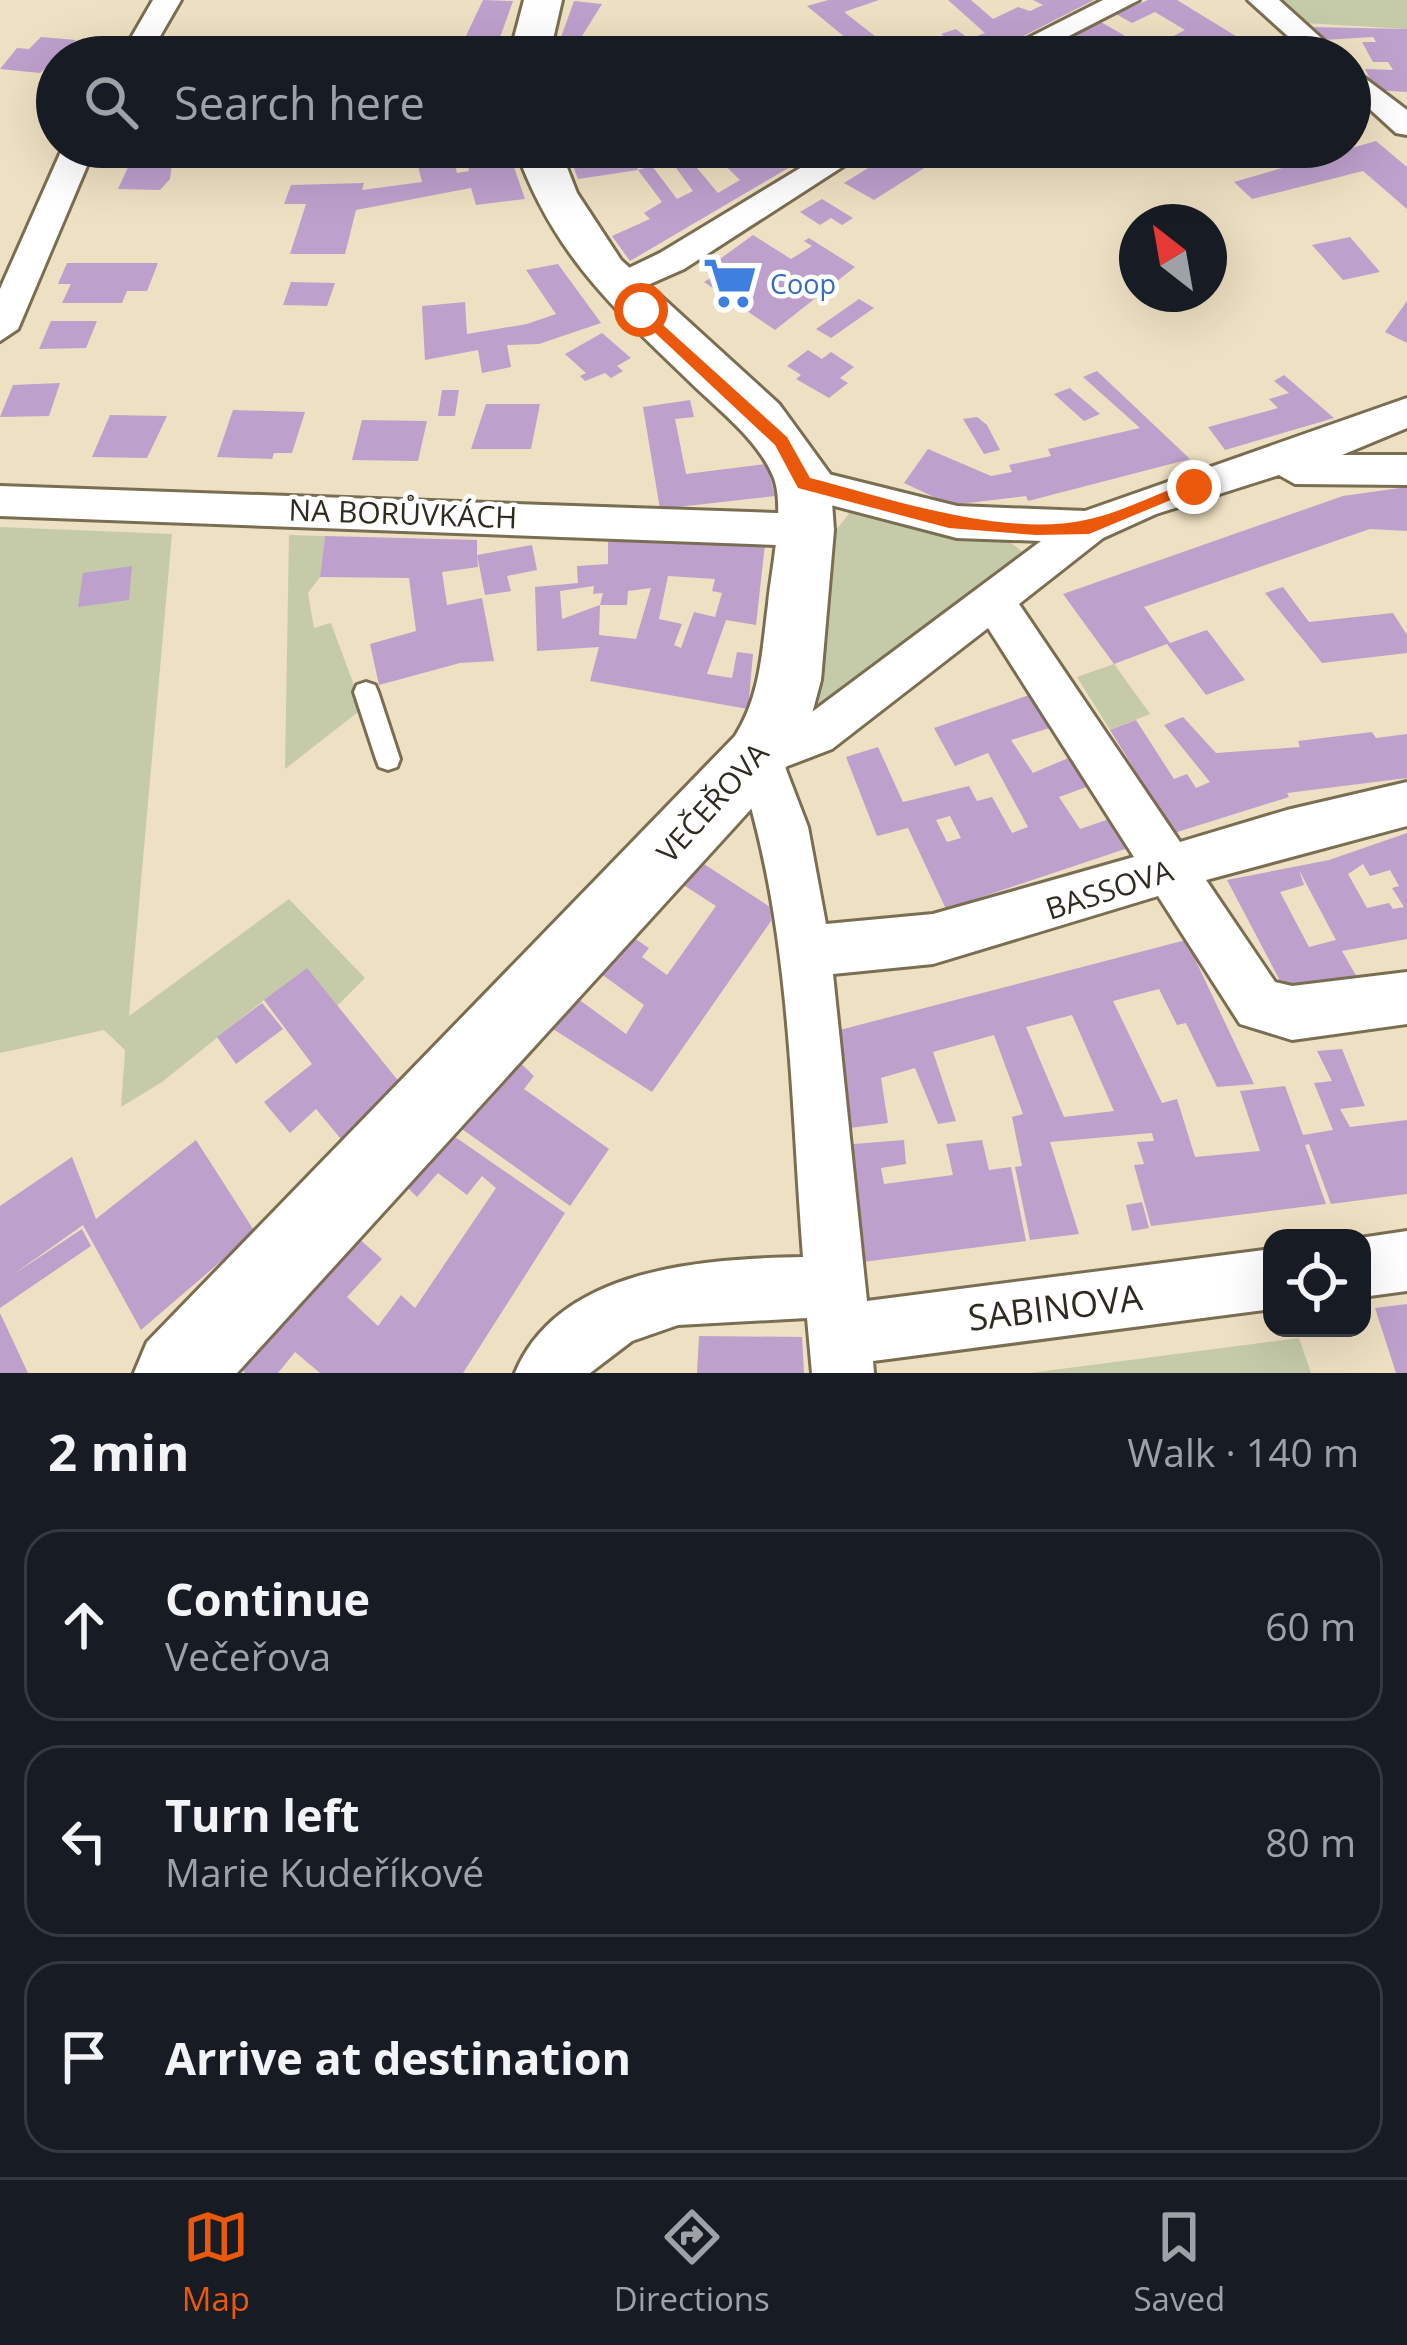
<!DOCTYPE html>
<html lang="en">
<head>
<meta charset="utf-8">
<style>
	:root { --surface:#171b24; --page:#20242c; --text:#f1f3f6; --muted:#9ea1a6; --line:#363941; --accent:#ea580c }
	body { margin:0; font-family:"Open Sans",sans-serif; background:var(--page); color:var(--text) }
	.controls { position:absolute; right:36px; bottom:36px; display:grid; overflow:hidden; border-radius:24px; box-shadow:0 12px 48px #0002 }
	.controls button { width:108px; height:108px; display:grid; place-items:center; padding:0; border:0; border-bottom:3px solid var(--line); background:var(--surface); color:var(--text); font:60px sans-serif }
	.compass { position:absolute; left:1119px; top:204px; width:108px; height:108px; border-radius:50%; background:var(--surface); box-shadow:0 12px 48px #0002; rotate:329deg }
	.stop { position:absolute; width:36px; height:36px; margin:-27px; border:9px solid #ea580c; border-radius:50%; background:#fff }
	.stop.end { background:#ea580c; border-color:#fff; box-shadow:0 3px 12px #0008 }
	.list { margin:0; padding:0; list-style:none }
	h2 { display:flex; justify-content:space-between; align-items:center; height:156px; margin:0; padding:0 48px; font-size:51px }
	h2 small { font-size:39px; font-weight:400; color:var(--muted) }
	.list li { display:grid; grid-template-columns:78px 1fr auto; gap:36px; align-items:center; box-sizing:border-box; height:192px; margin:0 24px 24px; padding:0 24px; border:3px solid var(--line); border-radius:36px }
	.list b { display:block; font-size:45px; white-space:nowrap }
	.list p { margin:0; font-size:39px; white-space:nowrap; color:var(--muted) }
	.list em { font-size:39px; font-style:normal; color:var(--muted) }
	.icon { flex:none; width:66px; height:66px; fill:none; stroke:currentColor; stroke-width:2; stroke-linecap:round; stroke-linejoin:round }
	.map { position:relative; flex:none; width:1407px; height:1373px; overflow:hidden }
	.search { position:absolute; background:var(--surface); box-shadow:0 12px 48px #0002; left:36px; right:36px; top:36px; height:132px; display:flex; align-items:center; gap:30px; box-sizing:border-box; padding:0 42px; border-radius:66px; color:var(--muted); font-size:45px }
	.sheet { height:804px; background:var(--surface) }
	nav { display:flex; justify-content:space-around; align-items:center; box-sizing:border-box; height:168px; border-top:3px solid var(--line); background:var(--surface); font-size:33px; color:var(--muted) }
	nav a { display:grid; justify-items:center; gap:6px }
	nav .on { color:var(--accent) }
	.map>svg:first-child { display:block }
	.green { fill:#c5cba9 }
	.building { fill:#bea0cd; fill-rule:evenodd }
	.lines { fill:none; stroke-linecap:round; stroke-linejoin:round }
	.lane-casing { stroke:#7a6e52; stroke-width:6 }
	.street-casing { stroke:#7a6e52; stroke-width:6 }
	.secondary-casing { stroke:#7a6e52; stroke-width:6 }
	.lane { fill:#fff; fill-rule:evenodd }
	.street { fill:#fff; fill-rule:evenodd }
	.secondary { fill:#fff; fill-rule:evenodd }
	.route { fill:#ea580c }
	.labels { text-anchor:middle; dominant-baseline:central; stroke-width:9; stroke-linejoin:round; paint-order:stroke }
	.far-shop-label { font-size:27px; fill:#366cbe; stroke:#fff; text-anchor:start }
	.street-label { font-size:30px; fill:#302b20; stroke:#fff }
	.near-street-label { font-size:36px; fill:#302b20; stroke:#fff }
</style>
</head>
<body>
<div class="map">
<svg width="1407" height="1373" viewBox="0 0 1407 1373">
	<rect width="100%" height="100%" fill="#eee0c2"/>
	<g class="green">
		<path d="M 1279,0 L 1407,0 L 1407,29 L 1304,23 Z"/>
		<path d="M 851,511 L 1010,542 L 1028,556 L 818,709 L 836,530 Z"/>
		<path d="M 0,527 L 172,534 L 129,1016 L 289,899 L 365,978 L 337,1006 L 264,1000 L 162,1082 L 121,1107 L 125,1050 L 104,1030 L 0,1053 Z"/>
		<path d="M 289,535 L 325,536 L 320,577 L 308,593 L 314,628 L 331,623 L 359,699 L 358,712 L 285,769 Z"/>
		<path d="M 1114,664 L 1150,714 L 1110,730 L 1077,677 Z"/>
		<path d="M 1299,1338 L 1311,1373 L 1030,1373 Z"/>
	</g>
	<g class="building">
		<path d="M 483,0 L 513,1 L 493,57 L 355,57 L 357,50 L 458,53 L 458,47 L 435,46 L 440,37 L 465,38 Z"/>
		<path d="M 828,0 L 879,0 L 844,12 L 902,57 L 869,57 L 807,6 Z"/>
		<path d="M 948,0 L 971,0 L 993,19 L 1018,7 L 1030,11 L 1043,5 L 1033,0 L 1094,0 L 982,57 L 919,57 L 930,52 L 941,57 L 961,48 L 941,34 L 956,29 L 969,39 L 985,33 Z"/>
		<path d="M 1148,0 L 1177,0 L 1270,57 L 1221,57 L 1234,51 L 1198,39 L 1172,52 L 1158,44 L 1185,30 L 1155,12 L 1132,23 L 1116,14 Z"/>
		<path d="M 574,1 L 602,4 L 582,36 L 616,36 L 618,54 L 554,57 Z"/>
		<path d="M 1099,21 L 1134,41 L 1126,51 L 1117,47 L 1098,56 L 1067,37 Z"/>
		<path d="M 1310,27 L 1407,29 L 1407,92 L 1376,90 L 1365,69 L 1393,70 L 1388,62 L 1373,62 L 1362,42 L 1376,42 L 1373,37 L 1323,40 Z"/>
		<path d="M 41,37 L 76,40 L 40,73 L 0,69 L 17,48 L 29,49 Z"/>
		<path d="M 1376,141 L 1407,167 L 1407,209 L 1363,171 L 1252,199 L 1234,182 Z"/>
		<path d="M 428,147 L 452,147 L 457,173 L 469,171 L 466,158 L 508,150 L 525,199 L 476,205 L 471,188 L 356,210 L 345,254 L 290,254 L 306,204 L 284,204 L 291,185 L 364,183 L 362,190 L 422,182 L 415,154 L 428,152 Z"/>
		<path d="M 566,147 L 614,147 L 616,152 L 595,156 L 599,165 L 634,160 L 638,170 L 652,166 L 677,199 L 693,191 L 665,153 L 681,149 L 718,193 L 740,180 L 706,147 L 729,147 L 744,161 L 767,147 L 824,147 L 630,261 L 612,236 L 650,219 L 644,213 L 662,202 L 638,170 L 578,179 Z"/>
		<path d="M 899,149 L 907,154 L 914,149 L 928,157 L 922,161 L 929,165 L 874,200 L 844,183 Z"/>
		<path d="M 142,155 L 168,156 L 164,163 L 172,164 L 170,179 L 160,190 L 118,189 L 130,163 L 138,163 Z"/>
		<path d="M 822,199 L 853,218 L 842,225 L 831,218 L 820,225 L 800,212 Z"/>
		<path d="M 753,235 L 791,259 L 812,246 L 804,241 L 809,238 L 855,267 L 775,330 L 704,282 L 718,274 L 709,267 Z"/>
		<path d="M 1350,237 L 1380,272 L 1343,280 L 1312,245 Z"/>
		<path d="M 67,263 L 158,263 L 147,291 L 127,291 L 122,303 L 62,303 L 71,284 L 58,284 Z"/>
		<path d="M 558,264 L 601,323 L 539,344 L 507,345 L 511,367 L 482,373 L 478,350 L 425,360 L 422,306 L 465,302 L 467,334 L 527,324 L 556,314 L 526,270 Z"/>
		<path d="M 291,282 L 335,283 L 327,306 L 283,305 Z"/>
		<path d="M 859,299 L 874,308 L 831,338 L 816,329 Z"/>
		<path d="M 1407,301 L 1407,343 L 1385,332 Z"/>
		<path d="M 51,321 L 97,321 L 86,348 L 39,349 Z"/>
		<path d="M 602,333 L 631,358 L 617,366 L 623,371 L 611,378 L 605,373 L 585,381 L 580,376 L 586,373 L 565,354 Z"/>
		<path d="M 808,350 L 822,359 L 831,352 L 854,367 L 840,378 L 848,383 L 829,398 L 796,379 L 801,375 L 787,366 Z"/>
		<path d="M 1097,371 L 1190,459 L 1028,501 L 1026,496 L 951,505 L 904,483 L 928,449 L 991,476 L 1012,472 L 1009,465 L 1051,456 L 1048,449 L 1140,428 L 1083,377 Z"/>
		<path d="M 1284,375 L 1334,418 L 1225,450 L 1208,427 L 1278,408 L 1269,399 L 1289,393 L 1274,381 Z"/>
		<path d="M 60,383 L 49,416 L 0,417 L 13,385 Z"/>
		<path d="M 1070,388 L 1073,391 L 1100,414 L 1084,421 L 1054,394 Z"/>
		<path d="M 442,390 L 459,390 L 455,416 L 438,416 Z"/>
		<path d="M 690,400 L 694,417 L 675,419 L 686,474 L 767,464 L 775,496 L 660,509 L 643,407 Z"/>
		<path d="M 486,404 L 540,404 L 531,449 L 471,449 Z"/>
		<path d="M 233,410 L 305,412 L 292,453 L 274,453 L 272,459 L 217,457 Z"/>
		<path d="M 110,415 L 167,416 L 147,458 L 92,457 Z"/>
		<path d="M 977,417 L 987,425 L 1000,450 L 984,454 L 963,419 Z"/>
		<path d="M 362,420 L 427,421 L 418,461 L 352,460 Z"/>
		<path d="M 1407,487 L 1407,531 L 1370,529 L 1144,607 L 1170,643 L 1207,630 L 1245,680 L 1206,695 L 1167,644 L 1114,664 L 1063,594 L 1343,496 Z"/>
		<path d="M 325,536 L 477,540 L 477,555 L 532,545 L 537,570 L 507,576 L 511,591 L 485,595 L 477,555 L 478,567 L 442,572 L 447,605 L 482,598 L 494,661 L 460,663 L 379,685 L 370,644 L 416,631 L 409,578 L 320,577 Z"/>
		<path d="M 608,541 L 765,544 L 756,625 L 726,620 L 707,674 L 732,678 L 737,652 L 753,654 L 748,709 L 590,681 L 599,647 L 537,651 L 535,587 L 578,583 L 577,566 L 608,564 ZM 668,576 L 715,579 L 712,591 L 722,593 L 715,617 L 694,612 L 681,648 L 674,645 L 682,624 L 659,619 ZM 594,586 L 593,594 L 603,593 L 600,605 L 562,619 L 560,591 ZM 651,588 L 636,639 L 599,635 L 600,605 L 627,605 L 628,591 Z"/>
		<path d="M 132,566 L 129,600 L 78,607 L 83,573 Z"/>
		<path d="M 1283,587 L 1309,622 L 1393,613 L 1407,635 L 1407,653 L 1322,663 L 1265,593 Z"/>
		<path d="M 1035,693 L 1056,726 L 1011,740 L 1033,773 L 1073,756 L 1092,785 L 1059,797 L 1080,829 L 1112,818 L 1131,847 L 946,909 L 908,828 L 877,836 L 846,757 L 878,747 L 903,802 L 969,786 L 977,801 L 992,797 L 1012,833 L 1028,827 L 988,753 L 955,766 L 934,728 ZM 950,816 L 961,838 L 947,842 L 936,820 Z"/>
		<path d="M 1183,717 L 1216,753 L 1300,747 L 1298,741 L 1372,732 L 1376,738 L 1407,734 L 1407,778 L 1287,793 L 1289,797 L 1174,833 L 1110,730 L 1136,720 L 1174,779 L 1187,774 L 1196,788 L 1210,782 L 1164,725 Z"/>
		<path d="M 1407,833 L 1407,939 L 1342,951 L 1358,979 L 1287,994 L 1227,880 L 1329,860 ZM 1363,864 L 1370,876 L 1390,870 L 1399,886 L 1392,888 L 1404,907 L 1393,909 L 1389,903 L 1367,908 L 1348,874 ZM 1299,870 L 1336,940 L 1309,947 L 1280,892 L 1304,885 Z"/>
		<path d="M 704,864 L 770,907 L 771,921 L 652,1092 L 542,1022 L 570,993 L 626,1034 L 644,1005 L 593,968 L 628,934 L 649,948 L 642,957 L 667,975 L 716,906 L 682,884 Z"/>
		<path d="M 1186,940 L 1254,1084 L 1217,1087 L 1186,1023 L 1177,1025 L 1159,989 L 1113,1001 L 1162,1103 L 1177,1099 L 1195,1157 L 1260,1151 L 1240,1091 L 1285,1086 L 1303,1135 L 1333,1130 L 1314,1083 L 1332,1081 L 1317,1051 L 1342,1049 L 1365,1106 L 1340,1109 L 1350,1127 L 1407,1120 L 1407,1194 L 1331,1204 L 1309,1144 L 1305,1145 L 1326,1204 L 1151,1226 L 1134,1165 L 1144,1164 L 1137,1142 L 1154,1141 L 1152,1133 L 1050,1142 L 1079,1234 L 1030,1240 L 1015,1167 L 1022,1166 L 1012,1117 L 1023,1114 L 994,1035 L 933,1052 L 956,1121 L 938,1124 L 915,1068 L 881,1078 L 888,1123 L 842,1129 L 832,1032 ZM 1072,1015 L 1114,1111 L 1064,1117 L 1026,1027 Z"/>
		<path d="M 307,968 L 400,1083 L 341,1139 L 316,1109 L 290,1133 L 264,1102 L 312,1064 L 264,1000 Z"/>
		<path d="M 262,1003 L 283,1029 L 236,1064 L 217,1037 Z"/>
		<path d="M 511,1054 L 534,1076 L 524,1089 L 609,1149 L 570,1206 L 455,1124 Z"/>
		<path d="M 448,1132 L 565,1213 L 463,1373 L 320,1373 L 295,1352 L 278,1373 L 245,1373 L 241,1368 L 357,1237 L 382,1259 L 347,1297 L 378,1326 L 401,1295 L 415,1308 L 496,1188 L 482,1176 L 467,1195 L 438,1173 L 417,1197 L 404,1184 Z"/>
		<path d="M 196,1140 L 255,1232 L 141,1330 L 83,1225 L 11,1276 L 82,1229 L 91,1246 L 0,1308 L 0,1206 L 72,1157 L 96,1219 Z"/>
		<path d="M 904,1140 L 906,1164 L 881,1168 L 884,1184 L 953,1175 L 946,1144 L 982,1140 L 989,1170 L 1011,1167 L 1026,1241 L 855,1263 L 841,1145 Z"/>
		<path d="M 1142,1202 L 1149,1228 L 1132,1231 L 1126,1205 Z"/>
		<path d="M 1407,1304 L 1407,1373 L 1396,1373 L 1375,1308 Z"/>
		<path d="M 0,1313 L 28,1373 L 0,1373 Z"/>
		<path d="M 699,1336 L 802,1337 L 804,1373 L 697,1373 Z"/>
	</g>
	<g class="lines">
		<defs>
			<path id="lane" d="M 366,682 L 375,685 L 378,692 L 400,759 L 397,767 L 388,770 L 379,767 L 376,759 L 354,692 L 357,685 Z"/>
			<g id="street">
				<path d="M 153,0 L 181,0 L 148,57 L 120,57 Z"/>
				<path d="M 1103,0 L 1139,0 L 1028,57 L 991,57 Z"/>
				<path d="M 1248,0 L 1279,0 L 1342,57 L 1311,57 Z"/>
				<path d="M 1350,67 L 1407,110 L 1407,135 L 1396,133 L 1350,91 Z"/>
				<path d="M 63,147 L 95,147 L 18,329 L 0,341 L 0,289 Z"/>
				<path d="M 835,147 L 873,147 L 684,269 L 618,298 L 601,287 L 606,279 L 660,253 Z"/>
				<path d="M 1407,398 L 1407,428 L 1342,455 L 1407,455 L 1407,485 L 1295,484 L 1279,475 L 1156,514 L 1103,538 L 1019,604 L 1180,842 L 1287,810 L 1407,782 L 1407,826 L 1206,880 L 1275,982 L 1292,986 L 1407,972 L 1407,1024 L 1292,1040 L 1240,1024 L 1158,896 L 933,964 L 833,974 L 867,1301 L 1272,1249 L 1272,1309 L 873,1361 L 874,1373 L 812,1373 L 807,1318 L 678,1325 L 632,1341 L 590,1373 L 515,1373 C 559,1267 705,1259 803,1257 C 790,1090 791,915 735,756 L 741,741 L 800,721 L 1041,541 L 957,538 L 804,498 L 790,494 L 784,483 L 790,472 L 804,468 L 957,506 L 1085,511 ZM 988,628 L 1134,857 L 933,914 L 826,924 L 808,827 L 785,767 L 832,749 Z"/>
				<path d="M 0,486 L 805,514 L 819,519 L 826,530 L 819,541 L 805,546 L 0,516 Z"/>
				<path d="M 1407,1231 L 1407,1291 L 1362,1297 L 1360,1238 Z"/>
			</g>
			<g id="secondary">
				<path d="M 524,0 L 562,0 L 549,57 L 509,57 Z"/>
				<path d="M 515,147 L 559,147 L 577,193 L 621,260 L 779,404 L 830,474 L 834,530 L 821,680 L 809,725 L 781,776 L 237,1373 L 134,1373 L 147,1342 L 735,736 C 761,695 762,650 768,604 C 771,571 786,505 773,476 C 757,438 716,408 688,380 C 610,305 552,252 515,147 Z"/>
			</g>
		</defs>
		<use href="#lane" class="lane-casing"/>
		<use href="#street" class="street-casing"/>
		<use href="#secondary" class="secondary-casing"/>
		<use href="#lane" class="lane"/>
		<use href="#street" class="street"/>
		<use href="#secondary" class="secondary"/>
	</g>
	<path class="route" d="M 641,305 L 787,437 L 810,478 C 891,499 1007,539 1090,519 C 1125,511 1159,492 1194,481 L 1202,487 L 1089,534 L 1036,535 L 949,528 L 798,488 L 775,445 L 635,314 Z"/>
	<defs>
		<symbol id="supermarket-bare" viewBox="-9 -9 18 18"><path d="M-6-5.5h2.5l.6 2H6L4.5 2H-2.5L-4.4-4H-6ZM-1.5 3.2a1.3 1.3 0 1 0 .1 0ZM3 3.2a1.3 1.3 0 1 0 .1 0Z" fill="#3f7fe0" stroke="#fff" stroke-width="2.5" paint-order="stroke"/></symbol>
	</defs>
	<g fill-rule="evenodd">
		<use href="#supermarket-bare" x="692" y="245" width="76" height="76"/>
	</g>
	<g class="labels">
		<g class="far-shop-label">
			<text x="770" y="283">Coop</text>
		</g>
		<g class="street-label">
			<text transform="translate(403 513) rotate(2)">NA BORŮVKÁCH</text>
			<text transform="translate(712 802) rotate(-48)">VEČEŘOVA</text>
			<text transform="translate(1109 889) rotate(-18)">BASSOVA</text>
		</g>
		<g class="near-street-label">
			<text transform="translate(1055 1307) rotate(-7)">SABINOVA</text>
		</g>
	</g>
</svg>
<div class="controls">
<button><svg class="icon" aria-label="locate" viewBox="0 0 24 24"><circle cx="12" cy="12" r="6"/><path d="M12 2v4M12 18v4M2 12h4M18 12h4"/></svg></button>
</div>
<svg class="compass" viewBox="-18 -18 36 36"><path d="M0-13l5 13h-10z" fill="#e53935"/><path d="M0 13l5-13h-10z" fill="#9ea1a6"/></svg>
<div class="stop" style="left:641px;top:310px"></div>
<div class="stop end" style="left:1194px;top:487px"></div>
<div class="search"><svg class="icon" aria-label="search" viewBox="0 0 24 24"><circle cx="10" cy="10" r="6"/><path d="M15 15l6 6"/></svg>Search here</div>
</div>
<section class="sheet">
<h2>2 min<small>Walk · 140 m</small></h2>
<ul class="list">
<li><svg class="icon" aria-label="ahead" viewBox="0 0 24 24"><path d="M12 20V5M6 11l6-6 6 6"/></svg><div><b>Continue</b><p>Večeřova</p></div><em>60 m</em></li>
<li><svg class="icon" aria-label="left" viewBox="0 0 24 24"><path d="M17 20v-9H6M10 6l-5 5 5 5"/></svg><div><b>Turn left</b><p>Marie Kudeříkové</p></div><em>80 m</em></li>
<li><svg class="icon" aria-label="arrive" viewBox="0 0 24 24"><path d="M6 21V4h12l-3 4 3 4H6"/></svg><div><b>Arrive at destination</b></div></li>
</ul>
</section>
<nav>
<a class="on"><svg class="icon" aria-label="map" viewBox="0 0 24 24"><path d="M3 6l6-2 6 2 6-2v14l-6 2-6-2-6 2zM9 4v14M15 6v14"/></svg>Map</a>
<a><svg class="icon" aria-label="directions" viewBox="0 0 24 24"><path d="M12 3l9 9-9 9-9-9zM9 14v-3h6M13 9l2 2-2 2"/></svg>Directions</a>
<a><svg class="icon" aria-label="saved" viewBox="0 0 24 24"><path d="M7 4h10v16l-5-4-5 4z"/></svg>Saved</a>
</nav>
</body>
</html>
